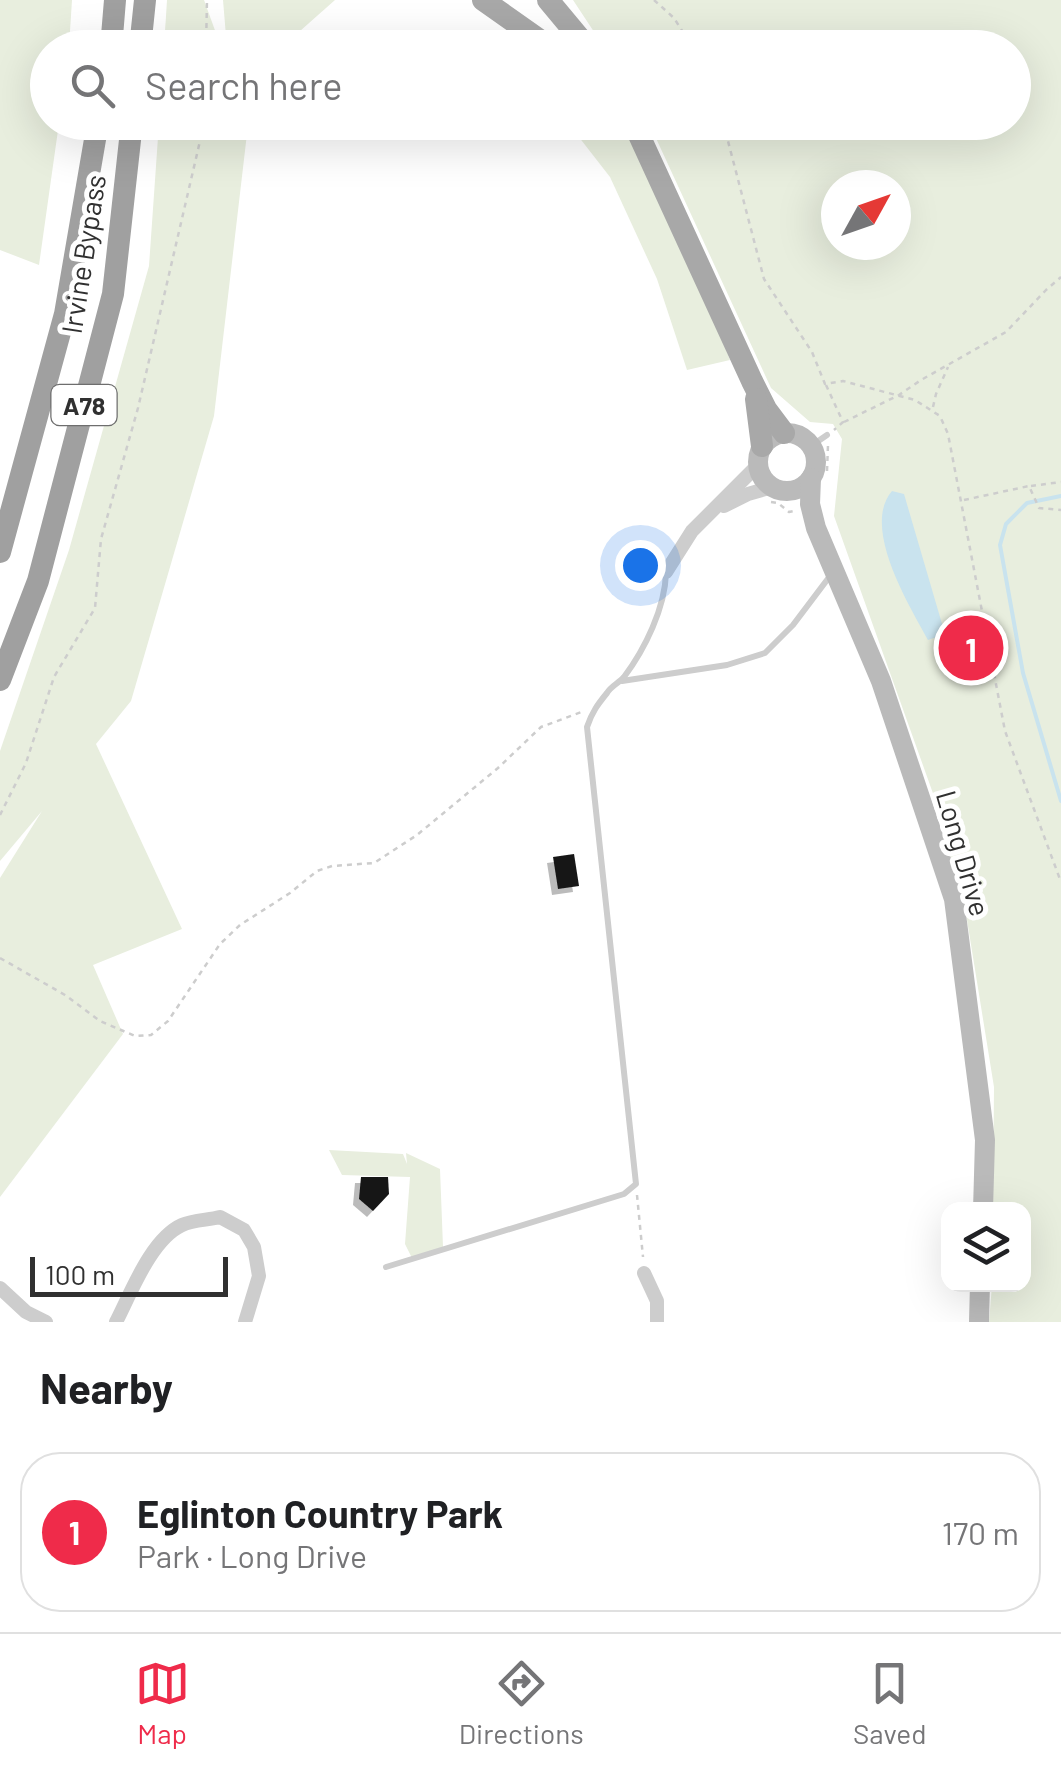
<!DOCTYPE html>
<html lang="en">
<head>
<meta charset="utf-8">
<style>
	:root { --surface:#fff; --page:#f6f6f6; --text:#202124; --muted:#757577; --line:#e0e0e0; --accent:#ef2b4a }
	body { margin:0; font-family:Barlow,sans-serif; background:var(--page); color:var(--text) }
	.controls { position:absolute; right:30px; bottom:30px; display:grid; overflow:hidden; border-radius:20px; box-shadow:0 10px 40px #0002 }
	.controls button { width:90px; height:90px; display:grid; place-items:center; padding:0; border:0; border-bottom:2px solid var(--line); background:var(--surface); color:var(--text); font:50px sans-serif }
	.compass { position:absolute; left:821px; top:170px; width:90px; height:90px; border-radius:50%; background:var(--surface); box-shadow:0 10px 40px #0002; rotate:50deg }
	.scale { position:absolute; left:30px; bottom:25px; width:198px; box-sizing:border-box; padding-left:10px; border:5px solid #303030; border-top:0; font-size:28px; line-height:35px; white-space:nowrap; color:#303030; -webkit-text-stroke:8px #fff; paint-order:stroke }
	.you { position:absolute; left:640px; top:565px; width:35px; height:35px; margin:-25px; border:8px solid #fff; border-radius:50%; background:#1a73e8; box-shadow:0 0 0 15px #1a73e833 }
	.badge { display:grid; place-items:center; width:65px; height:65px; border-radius:50%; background:var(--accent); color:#fff; font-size:32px; font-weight:700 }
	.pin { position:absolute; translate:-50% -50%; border:5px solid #fff; box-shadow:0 2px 10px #0006 }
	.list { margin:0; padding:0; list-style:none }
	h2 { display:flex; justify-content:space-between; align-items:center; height:130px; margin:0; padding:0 40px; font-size:42px }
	h2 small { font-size:32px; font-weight:400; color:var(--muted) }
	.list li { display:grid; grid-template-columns:65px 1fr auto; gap:30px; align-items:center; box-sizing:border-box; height:160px; margin:0 20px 20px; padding:0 20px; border:2px solid var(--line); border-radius:40px }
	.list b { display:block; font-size:38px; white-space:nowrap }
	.list p { margin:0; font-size:32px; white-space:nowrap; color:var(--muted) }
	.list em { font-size:32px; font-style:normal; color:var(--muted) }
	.icon { flex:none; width:55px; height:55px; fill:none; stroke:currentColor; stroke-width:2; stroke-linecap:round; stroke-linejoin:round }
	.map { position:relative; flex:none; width:1061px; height:1322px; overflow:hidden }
	.search { position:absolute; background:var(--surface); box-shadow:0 10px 40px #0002; left:30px; right:30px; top:30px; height:110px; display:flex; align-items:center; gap:25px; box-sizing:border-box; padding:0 35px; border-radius:55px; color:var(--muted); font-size:38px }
	.sheet { height:310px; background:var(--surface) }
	nav { display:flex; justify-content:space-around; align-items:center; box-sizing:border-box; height:140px; border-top:2px solid var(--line); background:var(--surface); font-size:28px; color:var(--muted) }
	nav a { display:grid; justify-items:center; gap:5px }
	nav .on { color:var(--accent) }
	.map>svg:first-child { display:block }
	.green { fill:#e8eede; fill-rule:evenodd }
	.water { fill:#c9e3ee }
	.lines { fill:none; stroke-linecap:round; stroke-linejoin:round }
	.stream { stroke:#c9e3ee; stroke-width:4 }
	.building { fill:#171717; filter:url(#shadow) }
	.path { stroke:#cdcdcd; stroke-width:2.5; stroke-dasharray:5 5; stroke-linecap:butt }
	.service { stroke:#cdcdcd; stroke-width:6 }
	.minor { stroke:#cdcdcd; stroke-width:14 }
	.secondary { stroke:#bababa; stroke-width:20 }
	.primary { stroke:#a8a8a8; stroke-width:22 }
	.trunk { stroke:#a0a0a0; stroke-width:22 }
	.labels { text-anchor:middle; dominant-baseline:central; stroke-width:10; stroke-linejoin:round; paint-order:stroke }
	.shield { fill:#fff; stroke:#6e6e6e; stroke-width:2.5 }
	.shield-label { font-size:25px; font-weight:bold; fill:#303030 }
	.street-label { font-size:28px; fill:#303030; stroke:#fff }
</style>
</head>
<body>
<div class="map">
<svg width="1061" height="1322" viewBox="0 0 1061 1322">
	<defs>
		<filter id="shadow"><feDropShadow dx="-6" dy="6" stdDeviation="0" flood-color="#0004"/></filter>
	</defs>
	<rect width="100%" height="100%" fill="#fff"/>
	<g class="green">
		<path d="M 0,0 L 72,0 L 69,47 L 48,48 L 48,122 L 59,123 L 39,265 L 0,250 Z"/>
		<path d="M 167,0 L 204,0 L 221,47 L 164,47 Z"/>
		<path d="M 223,0 L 335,0 L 282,47 L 227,48 Z"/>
		<path d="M 573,0 L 1061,0 L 1061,1322 L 989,1322 L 992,1285 L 1024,1284 L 1024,1210 L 993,1209 L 994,1087 L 967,920 L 935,799 L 834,516 L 842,439 L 833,424 L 810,422 L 771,388 L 649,123 L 1014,122 L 1014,48 L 604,47 ZM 836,185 L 896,185 L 896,245 L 836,245 Z"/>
		<path d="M 159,123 L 247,122 L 248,125 L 214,416 L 131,701 L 96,744 L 182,929 L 93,965 L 123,1034 L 0,1197 L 0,878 L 42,811 L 0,861 L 0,751 L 69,550 L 149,266 Z"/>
		<path d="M 568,123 L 622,123 L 657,171 L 730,360 L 687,370 L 657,279 L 610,177 Z"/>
		<path d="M 329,1150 L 403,1154 L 407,1164 L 406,1153 L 440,1169 L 443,1247 L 412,1258 L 405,1244 L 410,1177 L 342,1175 Z"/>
	</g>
	<path class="water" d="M 892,491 L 904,494 L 945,634 L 928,640 C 909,605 861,527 892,491 Z"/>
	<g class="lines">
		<path class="stream" d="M 1061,496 L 1027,503 L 1006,524 L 1000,545 L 1023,673 L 1061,801"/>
	</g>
	<g class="building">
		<path d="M 574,854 L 579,886 L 558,889 L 553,857 Z"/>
		<path d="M 361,1177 L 388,1177 L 389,1194 L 373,1211 L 359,1199 Z"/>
	</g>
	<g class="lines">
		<g class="path">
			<path d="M 654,0 L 674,18 L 693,48"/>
			<path d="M 206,48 L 207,0"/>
			<path d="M 723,122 L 764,279 L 812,352 L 825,384 L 843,381 L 915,400 L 940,416 L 948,434 L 1005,731 L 1061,882"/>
			<path d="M 826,385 L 843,422 L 834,430"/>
			<path d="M 933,407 L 936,394 L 948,367"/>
			<path d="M 844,422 L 899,395 L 921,380 L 1006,332 L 1046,290 L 1061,277"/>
			<path d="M 827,471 L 828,445"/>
			<path d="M 1031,486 L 1061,482"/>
			<path d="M 964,500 L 1029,486 L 1039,508 L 1061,510"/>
			<path d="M 771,502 L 778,503 L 789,512 L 794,511"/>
			<path d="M 0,815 L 26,763 L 54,677 L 95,608 L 101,539 L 138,408 L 200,141 L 202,122"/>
			<path d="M 0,958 L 65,995 L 100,1021 L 135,1036 L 151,1035 L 168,1021 L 220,944 L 240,925 L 290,893 L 317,871 L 332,866 L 374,863 L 417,835 L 498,768 L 541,727 L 584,711"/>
			<path d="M 637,1195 L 643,1257"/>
		</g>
		<g class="service">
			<path d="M 811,446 L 827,435"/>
			<path d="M 622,681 L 727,665 L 765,653 L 793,625 L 830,576"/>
			<path d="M 386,1267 L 624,1194 L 636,1184 L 587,727 C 592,712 598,704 607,693 C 611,686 619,683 624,677 C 645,649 665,608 666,573"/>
		</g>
		<g class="minor">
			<path d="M 724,506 L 748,494 L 772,487"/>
			<path d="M 666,572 L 692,531 L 758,465"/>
			<path d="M 644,1273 L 657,1301 L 657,1322"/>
			<path d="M 0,1288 L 26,1312 L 46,1322"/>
			<path d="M 116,1322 C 131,1293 151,1239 182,1225 C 193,1220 209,1220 220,1217 L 244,1230 L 254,1247 L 259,1276 L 245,1322"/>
		</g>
		<g class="secondary">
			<circle cx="787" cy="462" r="29"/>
			<path d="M 811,478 L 810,504 L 816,528 L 881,681 L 954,899 L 985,1140 L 983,1210"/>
			<path d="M 979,1322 L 980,1284"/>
		</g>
		<g class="primary">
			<path d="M 483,0 L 551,48"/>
			<path d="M 548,0 L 588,48"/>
			<path d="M 633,122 L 752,381 L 766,409 L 784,433"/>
			<path d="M 756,399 L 762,446"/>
		</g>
		<g class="trunk">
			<path d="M 111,48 L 115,0"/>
			<path d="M 140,48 L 145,0"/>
			<path d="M 0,552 L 65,314 L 98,122"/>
			<path d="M 0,680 L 38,581 L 113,294 L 132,122"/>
		</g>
	</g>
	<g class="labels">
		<rect class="shield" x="51.5" y="385" width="65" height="40" rx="8"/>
		<g class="shield-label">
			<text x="84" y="405">A78</text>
		</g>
		<g class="street-label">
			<text transform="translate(83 254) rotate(-81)">Irvine Bypass</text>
			<text transform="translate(964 853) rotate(74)">Long Drive</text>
		</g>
	</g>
</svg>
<div class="controls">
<button><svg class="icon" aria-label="layers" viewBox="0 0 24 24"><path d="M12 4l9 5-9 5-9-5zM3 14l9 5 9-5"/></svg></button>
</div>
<svg class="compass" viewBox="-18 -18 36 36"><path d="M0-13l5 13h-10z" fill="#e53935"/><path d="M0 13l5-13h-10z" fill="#757577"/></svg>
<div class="scale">100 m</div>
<div class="you"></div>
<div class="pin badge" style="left:971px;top:648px">1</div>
<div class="search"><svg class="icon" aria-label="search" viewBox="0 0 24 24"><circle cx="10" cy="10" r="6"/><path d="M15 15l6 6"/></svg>Search here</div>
</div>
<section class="sheet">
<h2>Nearby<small></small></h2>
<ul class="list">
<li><span class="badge">1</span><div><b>Eglinton Country Park</b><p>Park · Long Drive</p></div><em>170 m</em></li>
</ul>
</section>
<nav>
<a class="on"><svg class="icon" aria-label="map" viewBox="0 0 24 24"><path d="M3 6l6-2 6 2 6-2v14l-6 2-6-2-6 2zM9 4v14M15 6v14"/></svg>Map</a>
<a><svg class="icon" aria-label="directions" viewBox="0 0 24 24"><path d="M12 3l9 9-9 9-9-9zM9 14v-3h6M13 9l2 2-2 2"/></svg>Directions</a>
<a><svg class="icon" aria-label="saved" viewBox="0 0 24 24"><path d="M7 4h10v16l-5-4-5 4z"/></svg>Saved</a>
</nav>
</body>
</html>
